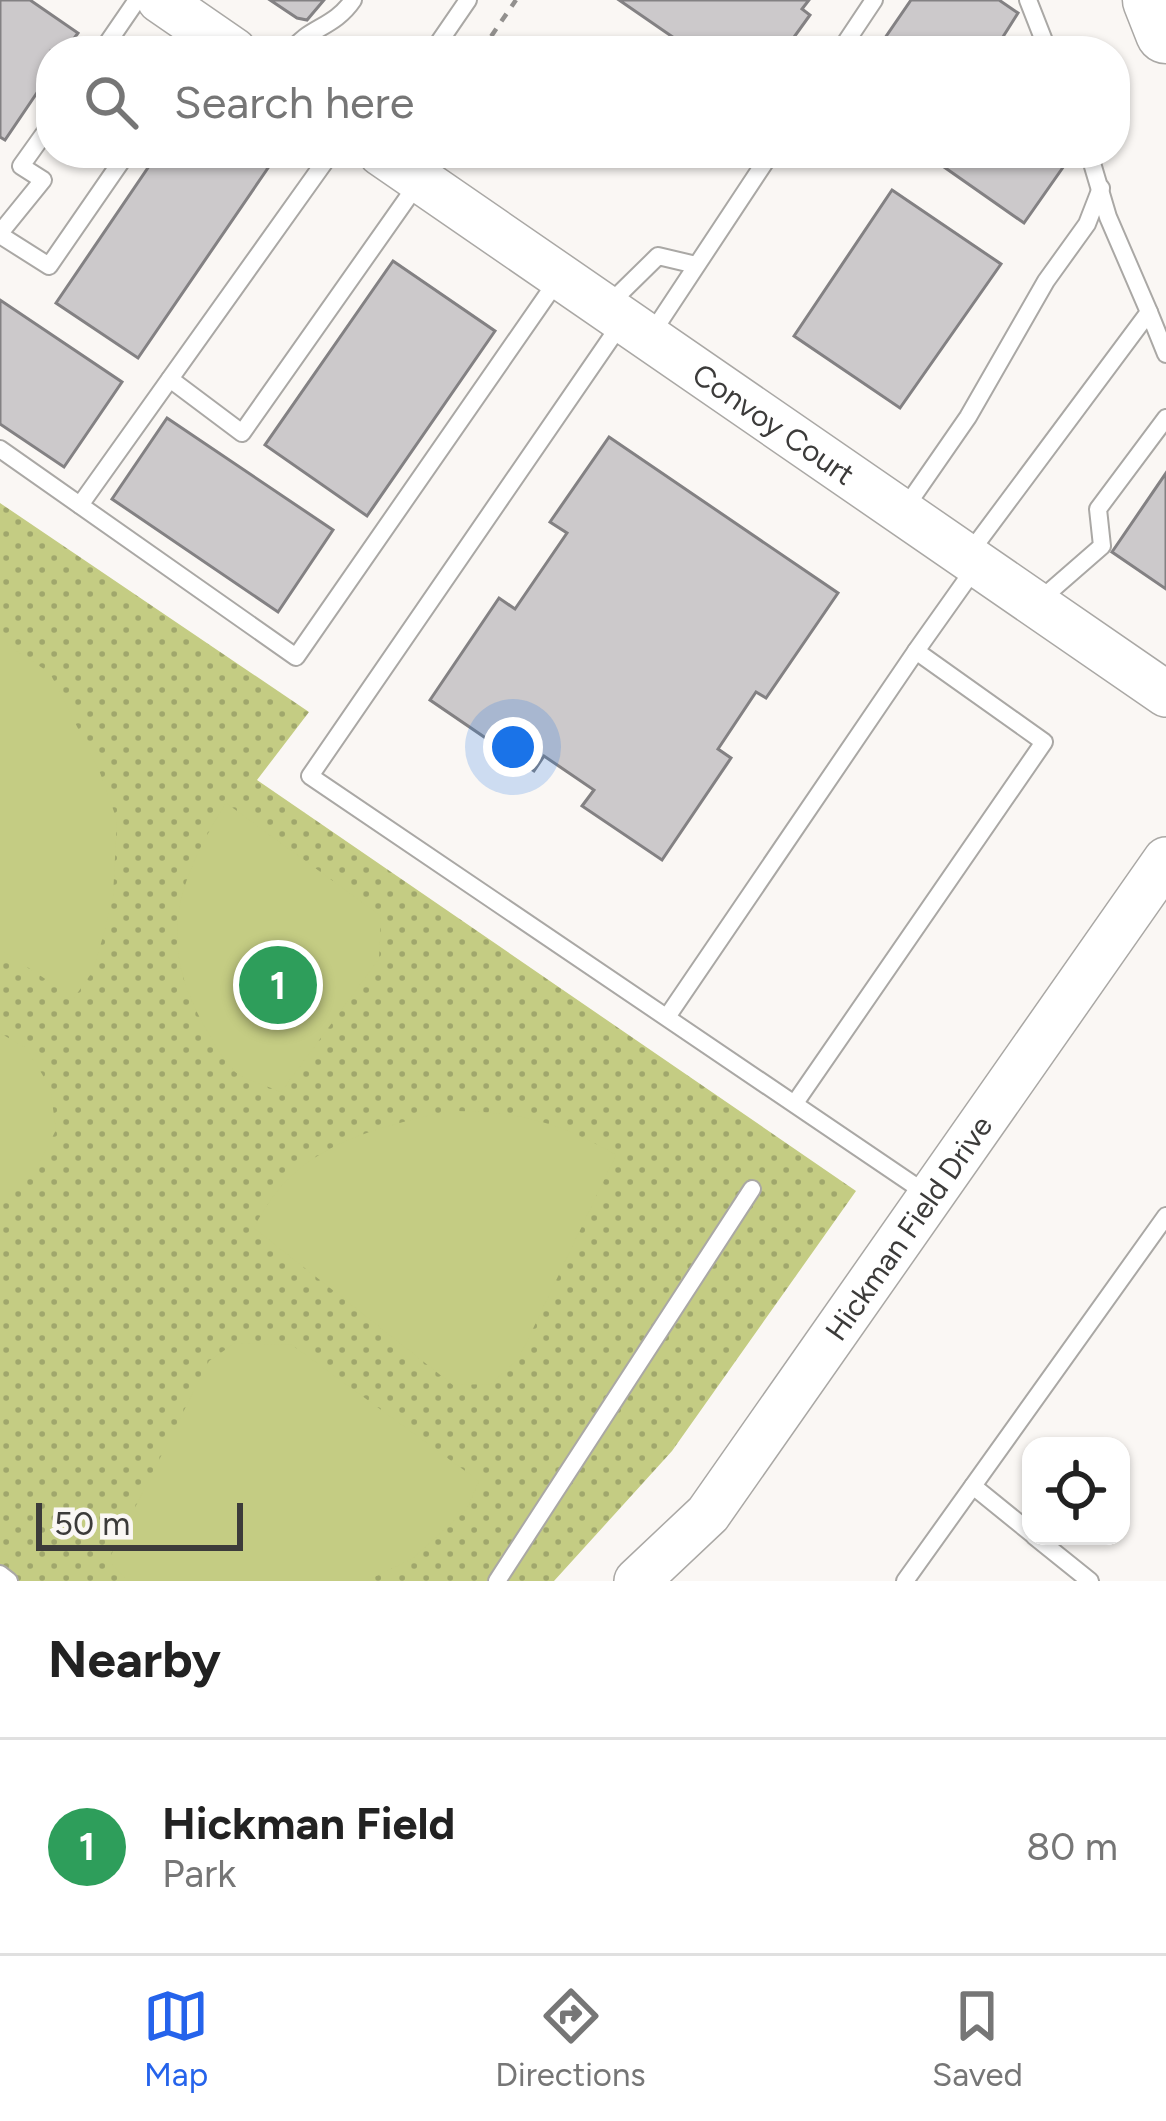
<!DOCTYPE html>
<html lang="en">
<head>
<meta charset="utf-8">
<style>
	:root { --surface:#fff; --page:#f6f6f6; --text:#222; --muted:#767676; --line:#e0e0e0; --accent:#2563eb }
	body { margin:0; font-family:Figtree,sans-serif; background:var(--page); color:var(--text) }
	.controls { position:absolute; right:36px; bottom:36px; display:grid; overflow:hidden; border-radius:24px; box-shadow:0 3px 9px #0004 }
	.controls button { width:108px; height:108px; display:grid; place-items:center; padding:0; border:0; border-bottom:3px solid var(--line); background:var(--surface); color:var(--text); font:60px sans-serif }
	.scale { position:absolute; left:36px; bottom:30px; width:207px; box-sizing:border-box; padding-left:12px; border:6px solid #3c3b3a; border-top:0; font-size:33px; line-height:42px; white-space:nowrap; color:#3c3b3a; -webkit-text-stroke:9px #faf7f4; paint-order:stroke }
	.you { position:absolute; left:513px; top:747px; width:42px; height:42px; margin:-30px; border:9px solid #fff; border-radius:50%; background:#1a73e8; box-shadow:0 0 0 18px #1a73e833 }
	.badge { display:grid; place-items:center; width:78px; height:78px; border-radius:50%; background:var(--accent); color:#fff; font-size:39px; font-weight:700 }
	.pin { position:absolute; translate:-50% -50%; border:6px solid #fff; box-shadow:0 3px 12px #0006 }
	.list { margin:0; padding:0; list-style:none }
	h2 { display:flex; justify-content:space-between; align-items:center; height:156px; margin:0; padding:0 48px; font-size:51px }
	h2 small { font-size:39px; font-weight:400; color:var(--muted) }
	.list li { display:grid; grid-template-columns:78px 1fr auto; gap:36px; align-items:center; box-sizing:border-box; height:216px; padding:0 48px; border-top:3px solid var(--line) }
	.list b { display:block; font-size:45px; white-space:nowrap }
	.list p { margin:0; font-size:39px; white-space:nowrap; color:var(--muted) }
	.list em { font-size:39px; font-style:normal; color:var(--muted) }
	.icon { flex:none; width:66px; height:66px; fill:none; stroke:currentColor; stroke-width:2; stroke-linecap:round; stroke-linejoin:round }
	.map { position:relative; flex:none; width:1166px; height:1581px; overflow:hidden }
	.search { position:absolute; background:var(--surface); box-shadow:0 3px 9px #0004; left:36px; right:36px; top:36px; height:132px; display:flex; align-items:center; gap:30px; box-sizing:border-box; padding:0 42px; border-radius:48px; color:var(--muted); font-size:45px }
	.sheet { height:372px; background:var(--surface) }
	nav { display:flex; justify-content:space-around; align-items:center; box-sizing:border-box; height:168px; border-top:3px solid var(--line); background:var(--surface); font-size:33px; color:var(--muted) }
	nav a { display:grid; justify-items:center; gap:6px }
	nav .on { color:var(--accent) }
	.map>svg:first-child { display:block }
	.park { fill:url(#park-dots) }
	.garden { fill:#c4cc83 }
	.building { fill:#ccc9cb; stroke:#838183; stroke-width:3 }
	.lines { fill:none; stroke-linecap:round; stroke-linejoin:round }
	.lane-casing { stroke:#aaa8a5; stroke-width:20 }
	.secondary-casing { stroke:#aaa8a5; stroke-width:48 }
	.highway-casing { stroke:#aaa8a5; stroke-width:63 }
	.path { stroke:#92908e; stroke-width:4.5; stroke-dasharray:9 9; stroke-linecap:butt }
	.lane { stroke:#fff; stroke-width:16 }
	.secondary { stroke:#fff; stroke-width:45 }
	.highway { stroke:#fff; stroke-width:60 }
	.labels { text-anchor:middle; dominant-baseline:central; stroke-width:12; stroke-linejoin:round; paint-order:stroke }
	.street-label { font-size:30px; fill:#3c3b3a; stroke:#faf7f4 }
</style>
</head>
<body>
<div class="map">
<svg width="1166" height="1581" viewBox="0 0 1166 1581">
	<defs>
		<pattern id="park-dots" width="8" height="8" patternUnits="userSpaceOnUse" patternTransform="scale(3)"><rect width="8" height="8" fill="#c4cc83"/><path d="M2 2h.1M6 6h.1" fill="none" stroke="#a0a76c" stroke-width="1.8" stroke-linecap="round"/></pattern>
	</defs>
	<rect width="100%" height="100%" fill="#faf7f4"/>
	<path class="park" d="M 0,503 L 309,712 L 257,780 L 856,1191 L 672,1451 L 554,1581 L 0,1581 Z"/>
	<g class="garden">
		<path d="M 0,640 L 50,673 L 99,770 L 117,820 L 113,896 L 104,933 L 93,971 L 74,998 L 0,949 Z"/>
		<path d="M 226,803 L 381,916 L 379,959 L 281,1092 C 267,1086 251,1082 238,1074 C 225,1065 214,1042 206,1029 C 156,943 176,883 226,803 Z"/>
		<path d="M 0,1033 L 26,1048 L 50,1087 L 56,1130 L 37,1167 L 0,1200 Z"/>
		<path d="M 448,1111 C 515,1111 558,1121 616,1155 L 519,1358 L 491,1384 L 453,1385 L 254,1228 C 295,1145 366,1131 448,1111 Z"/>
		<path d="M 235,1343 L 292,1345 L 479,1481 L 467,1509 L 412,1559 L 366,1581 L 129,1581 L 108,1561 L 209,1361 Z"/>
	</g>
	<g class="building">
		<path d="M 0,0 L 30,0 L 78,33 L 65,51 L 51,51 L 51,72 L 5,140 L 0,137 Z"/>
		<path d="M 270,0 L 324,0 L 307,20 L 297,18 Z"/>
		<path d="M 619,0 L 809,0 L 802,9 L 810,15 L 784,51 L 693,51 Z"/>
		<path d="M 911,0 L 999,0 L 1018,13 L 994,51 L 876,51 Z"/>
		<path d="M 158,153 L 246,153 L 268,168 L 138,358 L 56,303 Z"/>
		<path d="M 924,153 L 1073,153 L 1024,223 Z"/>
		<path d="M 892,190 L 1001,264 L 900,408 L 794,336 Z"/>
		<path d="M 393,261 L 495,331 L 367,516 L 265,445 Z"/>
		<path d="M 0,300 L 122,382 L 64,467 L 0,424 Z"/>
		<path d="M 167,418 L 333,530 L 278,612 L 112,499 Z"/>
		<path d="M 609,437 L 838,593 L 766,698 L 756,692 L 718,749 L 731,758 L 662,860 L 582,806 L 594,790 L 544,756 L 534,771 L 430,700 L 499,598 L 515,609 L 567,533 L 550,522 Z"/>
		<path d="M 1166,473 L 1166,589 L 1112,552 Z"/>
	</g>
	<g class="lines">
		<defs>
			<g id="lane">
				<path d="M 1028,0 L 1048,51"/>
				<path d="M 102,51 L 137,0"/>
				<path d="M 291,51 C 309,27 334,28 353,0"/>
				<path d="M 433,51 L 468,0"/>
				<path d="M 840,51 L 874,0"/>
				<path d="M 0,233 L 43,180 L 21,166 L 51,124"/>
				<path d="M 0,235 L 49,266 L 127,153"/>
				<path d="M 605,308 L 658,256 L 696,265"/>
				<path d="M 1149,312 L 1166,354"/>
				<path d="M 622,322 L 310,776 L 930,1196"/>
				<path d="M 652,333 L 771,153"/>
				<path d="M 170,379 L 242,433 L 418,183"/>
				<path d="M 0,449 L 296,657 L 559,278"/>
				<path d="M 80,505 L 331,153"/>
				<path d="M 905,508 L 968,417 L 1046,281 L 1087,224 L 1101,188"/>
				<path d="M 968,555 L 1149,312 L 1108,217 L 1089,153"/>
				<path d="M 1040,600 L 1102,546 L 1098,509 L 1166,418"/>
				<path d="M 916,651 L 977,565"/>
				<path d="M 667,1017 L 916,651 L 1044,742 L 795,1103"/>
				<path d="M 973,1486 L 1031,1533"/>
				<path d="M 1034,1536 L 1090,1581"/>
				<path d="M 0,1574 L 9,1581"/>
				<path d="M 497,1581 L 752,1189"/>
				<path d="M 905,1581 L 1166,1216"/>
			</g>
			<g id="secondary">
				<path d="M 160,0 L 234,51"/>
				<path id="s1" d="M 381,153 L 1166,694"/>
				<path id="s2" d="M 637,1581 L 708,1514 L 1166,860"/>
			</g>
			<path id="highway" d="M 1153,0 L 1166,33"/>
		</defs>
		<use href="#lane" class="lane-casing"/>
		<use href="#secondary" class="secondary-casing"/>
		<use href="#highway" class="highway-casing"/>
		<path class="path" d="M 481,51 L 516,0"/>
		<use href="#lane" class="lane"/>
		<use href="#secondary" class="secondary"/>
		<use href="#highway" class="highway"/>
	</g>
	<g class="labels">
		<g class="street-label">
			<text stroke="none"><textPath href="#s1" startOffset="477">Convoy Court</textPath></text>
			<text stroke="none"><textPath href="#s2" startOffset="447">Hickman Field Drive</textPath></text>
		</g>
	</g>
</svg>
<div class="controls">
<button><svg class="icon" aria-label="locate" viewBox="0 0 24 24"><circle cx="12" cy="12" r="6"/><path d="M12 2v4M12 18v4M2 12h4M18 12h4"/></svg></button>
</div>
<div class="scale">50 m</div>
<div class="you"></div>
<div class="pin badge" style="left:278px;top:985px;background:#2e9e5b">1</div>
<div class="search"><svg class="icon" aria-label="search" viewBox="0 0 24 24"><circle cx="10" cy="10" r="6"/><path d="M15 15l6 6"/></svg>Search here</div>
</div>
<section class="sheet">
<h2>Nearby<small></small></h2>
<ul class="list">
<li><span class="badge" style="background:#2e9e5b">1</span><div><b>Hickman Field</b><p>Park</p></div><em>80 m</em></li>
</ul>
</section>
<nav>
<a class="on"><svg class="icon" aria-label="map" viewBox="0 0 24 24"><path d="M3 6l6-2 6 2 6-2v14l-6 2-6-2-6 2zM9 4v14M15 6v14"/></svg>Map</a>
<a><svg class="icon" aria-label="directions" viewBox="0 0 24 24"><path d="M12 3l9 9-9 9-9-9zM9 14v-3h6M13 9l2 2-2 2"/></svg>Directions</a>
<a><svg class="icon" aria-label="saved" viewBox="0 0 24 24"><path d="M7 4h10v16l-5-4-5 4z"/></svg>Saved</a>
</nav>
</body>
</html>
